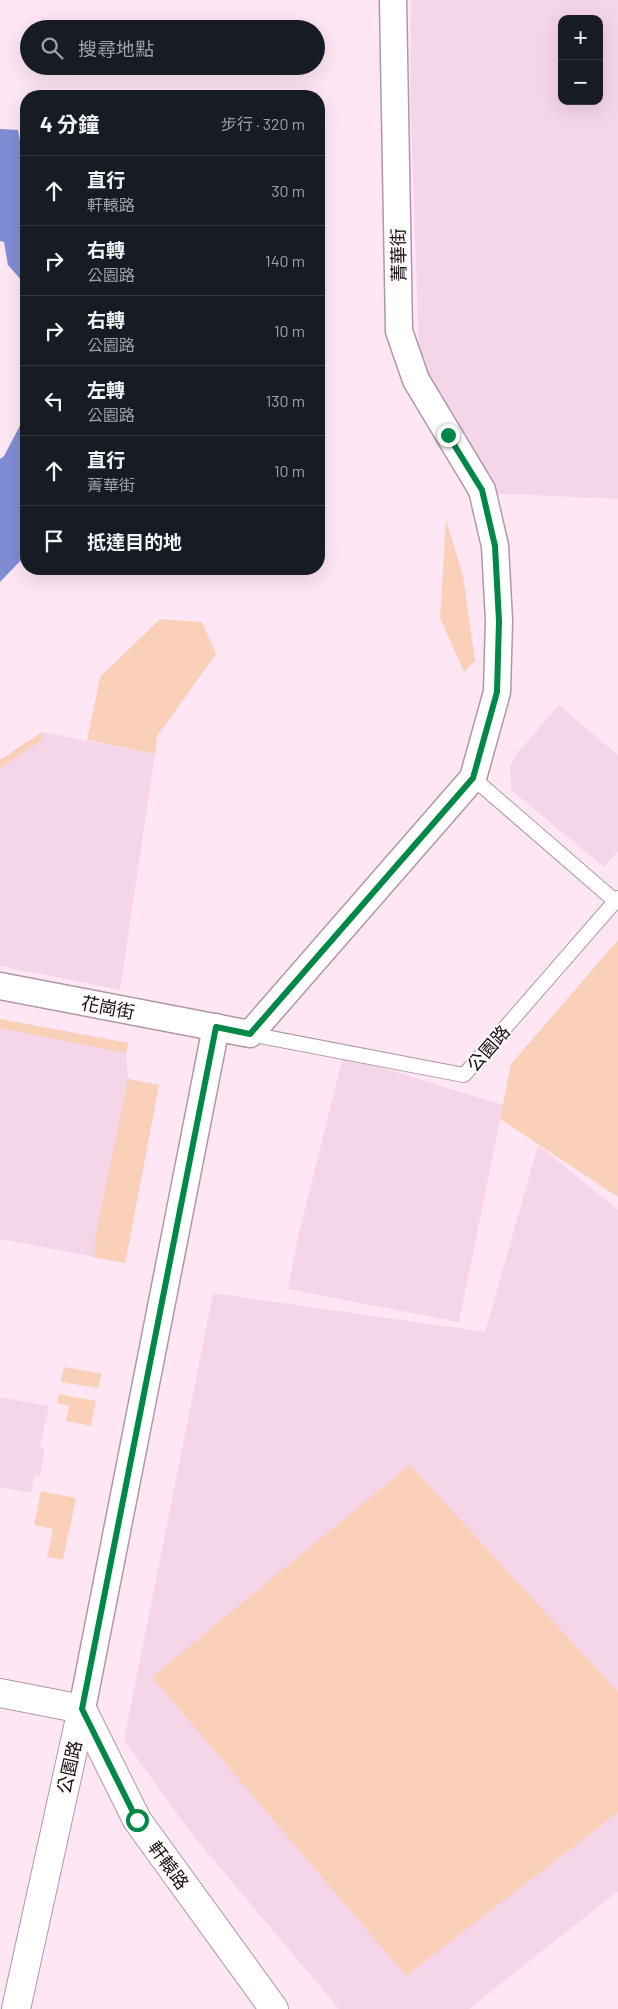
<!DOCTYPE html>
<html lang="zh-TW">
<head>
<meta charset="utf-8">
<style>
	:root { --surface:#171b24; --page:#20242c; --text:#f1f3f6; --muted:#9ea1a6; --line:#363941 }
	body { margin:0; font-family:Barlow,"Noto Sans TC",sans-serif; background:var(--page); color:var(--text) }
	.controls { position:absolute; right:15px; top:15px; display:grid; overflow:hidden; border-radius:10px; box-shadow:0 5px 20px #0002 }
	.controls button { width:45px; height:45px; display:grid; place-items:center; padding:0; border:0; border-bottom:1px solid var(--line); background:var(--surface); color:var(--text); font:25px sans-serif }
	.stop { position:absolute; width:15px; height:15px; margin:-11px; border:4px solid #008946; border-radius:50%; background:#fff }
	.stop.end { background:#008946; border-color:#fff; box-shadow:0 1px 5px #0008 }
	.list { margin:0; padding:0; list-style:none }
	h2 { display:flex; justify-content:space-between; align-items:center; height:65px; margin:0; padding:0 20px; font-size:21px }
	h2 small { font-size:16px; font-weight:400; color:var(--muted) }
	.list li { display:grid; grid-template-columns:32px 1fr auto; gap:15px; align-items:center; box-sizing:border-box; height:70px; padding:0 20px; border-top:1px solid var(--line) }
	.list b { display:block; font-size:19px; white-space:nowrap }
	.list p { margin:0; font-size:16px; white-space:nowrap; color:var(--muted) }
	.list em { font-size:16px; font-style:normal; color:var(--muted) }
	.icon { flex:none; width:28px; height:28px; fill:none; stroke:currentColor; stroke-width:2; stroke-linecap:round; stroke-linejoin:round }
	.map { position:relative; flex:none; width:618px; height:2009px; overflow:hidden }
	.search { position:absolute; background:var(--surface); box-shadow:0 5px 20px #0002; left:20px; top:20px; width:305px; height:55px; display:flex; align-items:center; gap:12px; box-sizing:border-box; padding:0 18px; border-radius:28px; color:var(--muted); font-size:19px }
	.panel { position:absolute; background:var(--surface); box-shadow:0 5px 20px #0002; left:20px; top:90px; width:305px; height:485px; border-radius:20px }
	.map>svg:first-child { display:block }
	.built { fill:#f5d6e8; fill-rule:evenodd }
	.green { fill:#fad0b9 }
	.water { fill:#808dd5 }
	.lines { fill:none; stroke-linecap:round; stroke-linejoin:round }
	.lane-casing { stroke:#af98a5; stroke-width:16 }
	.street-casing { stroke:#af98a5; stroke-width:29 }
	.secondary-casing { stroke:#af98a5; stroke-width:30 }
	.lane { stroke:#fff; stroke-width:14 }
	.street { stroke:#fff; stroke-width:26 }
	.secondary { stroke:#fff; stroke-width:28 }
	.route { stroke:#008946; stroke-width:6 }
	.labels { text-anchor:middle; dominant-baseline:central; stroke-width:4; stroke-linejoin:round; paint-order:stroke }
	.street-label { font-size:18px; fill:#170f13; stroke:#fffafd }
</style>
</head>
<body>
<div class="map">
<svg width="618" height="2009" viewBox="0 0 618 2009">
	<rect width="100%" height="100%" fill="#ffe6f4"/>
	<g class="built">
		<path d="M 411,0 L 618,0 L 618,499 L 489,493 L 420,377 L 410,96 ZM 562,19 L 599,19 L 599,101 L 562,101 Z"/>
		<path d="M 559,705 L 618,755 L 618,851 L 604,867 L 511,790 L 510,767 L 515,756 Z"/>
		<path d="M 42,732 L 155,754 L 120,990 L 0,966 L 0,760 Z"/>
		<path d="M 0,1019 L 128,1043 L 126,1053 L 128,1079 L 159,1085 L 125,1263 L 1,1239 L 0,1244 Z"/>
		<path d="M 343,1056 L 503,1105 L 459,1322 L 288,1289 L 298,1237 Z"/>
		<path d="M 538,1145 L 618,1210 L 618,1891 L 469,2009 L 339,2009 L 190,1832 L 124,1740 L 213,1293 L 485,1332 Z"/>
		<path d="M 0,1397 L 49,1406 L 40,1447 L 45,1449 L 40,1476 L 34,1475 L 31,1493 L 0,1487 Z"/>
	</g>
	<g class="green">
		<path d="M 446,520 L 463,576 L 475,661 L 464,672 L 440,618 Z"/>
		<path d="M 160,619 L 202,622 L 216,654 L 157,736 L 155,754 L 87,740 L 100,677 Z"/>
		<path d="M 42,732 L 41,741 L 0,768 L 0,760 Z"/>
		<path d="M 618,940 L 618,1197 L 500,1119 L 511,1064 Z"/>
		<path d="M 0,1019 L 128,1043 L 126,1053 L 0,1028 Z"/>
		<path d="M 128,1079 L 159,1085 L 125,1263 L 94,1257 L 97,1244 L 94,1243 Z"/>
		<path d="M 64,1367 L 102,1374 L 98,1388 L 61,1382 Z"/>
		<path d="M 59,1394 L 96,1401 L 91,1426 L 66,1421 L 69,1406 L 57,1403 Z"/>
		<path d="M 410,1465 L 618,1692 L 618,1812 L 406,1976 L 152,1677 Z"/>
		<path d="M 41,1491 L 76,1498 L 63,1560 L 47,1557 L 53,1529 L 34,1525 Z"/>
	</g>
	<path class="water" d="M 0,129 L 18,130 L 21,146 L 26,147 L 26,555 L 0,582 L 0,459 L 4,456 L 25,416 L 23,282 L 8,265 L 4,242 L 0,241 Z"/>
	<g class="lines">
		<defs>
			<g id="lane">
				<path d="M 473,778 L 615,901"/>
				<path d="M 250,1034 L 464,1075 L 618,898"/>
			</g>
			<g id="street">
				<path d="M 0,986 L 250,1034 L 473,778 L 497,692 L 499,621 L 495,546 L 482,490 L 416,380 L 399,331 L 393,0"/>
				<path d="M 82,1709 L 216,1027"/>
			</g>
			<g id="secondary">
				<path d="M 0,1693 L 82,1709"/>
				<path d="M 82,1709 L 137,1820 L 274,2009"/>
				<path d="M 16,2009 L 82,1709"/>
			</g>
		</defs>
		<use href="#lane" class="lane-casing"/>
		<use href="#street" class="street-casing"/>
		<use href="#secondary" class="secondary-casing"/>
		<use href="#lane" class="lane"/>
		<use href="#street" class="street"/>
		<use href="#secondary" class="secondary"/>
	</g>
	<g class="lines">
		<path class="route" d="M 137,1820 L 82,1709 L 216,1027 L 250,1034 L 473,778 L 497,692 L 499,621 L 495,546 L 482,490 L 448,435"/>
	</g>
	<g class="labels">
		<g class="street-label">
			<text transform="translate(398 255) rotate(-91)">菁華街</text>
			<text transform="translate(108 1007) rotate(11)">花崗街</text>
			<text transform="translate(488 1048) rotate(-49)">公園路</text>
			<text transform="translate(69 1767) rotate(-77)">公園路</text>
			<text transform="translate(169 1865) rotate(54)">軒轅路</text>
		</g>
	</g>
</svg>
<div class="controls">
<button>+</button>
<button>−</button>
</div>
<div class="stop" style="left:137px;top:1820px"></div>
<div class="stop end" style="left:448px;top:435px"></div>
<div class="search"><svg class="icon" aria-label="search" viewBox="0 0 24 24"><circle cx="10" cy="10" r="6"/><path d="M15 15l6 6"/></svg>搜尋地點</div>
<section class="panel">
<h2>4 分鐘<small>步行 · 320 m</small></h2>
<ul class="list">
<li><svg class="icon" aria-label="ahead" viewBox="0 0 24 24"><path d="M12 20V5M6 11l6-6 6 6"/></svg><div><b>直行</b><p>軒轅路</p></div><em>30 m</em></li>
<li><svg class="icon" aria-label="right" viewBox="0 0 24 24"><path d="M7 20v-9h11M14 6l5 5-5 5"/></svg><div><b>右轉</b><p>公園路</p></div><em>140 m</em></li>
<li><svg class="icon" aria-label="right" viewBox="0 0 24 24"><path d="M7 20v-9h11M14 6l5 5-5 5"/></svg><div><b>右轉</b><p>公園路</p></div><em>10 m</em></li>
<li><svg class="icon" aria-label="left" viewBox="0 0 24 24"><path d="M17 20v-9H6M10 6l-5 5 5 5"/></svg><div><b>左轉</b><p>公園路</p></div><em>130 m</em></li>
<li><svg class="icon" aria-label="ahead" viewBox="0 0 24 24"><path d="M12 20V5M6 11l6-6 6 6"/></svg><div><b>直行</b><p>菁華街</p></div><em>10 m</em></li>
<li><svg class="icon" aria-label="arrive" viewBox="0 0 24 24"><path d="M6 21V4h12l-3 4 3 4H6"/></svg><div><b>抵達目的地</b></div></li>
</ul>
</section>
</div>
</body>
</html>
